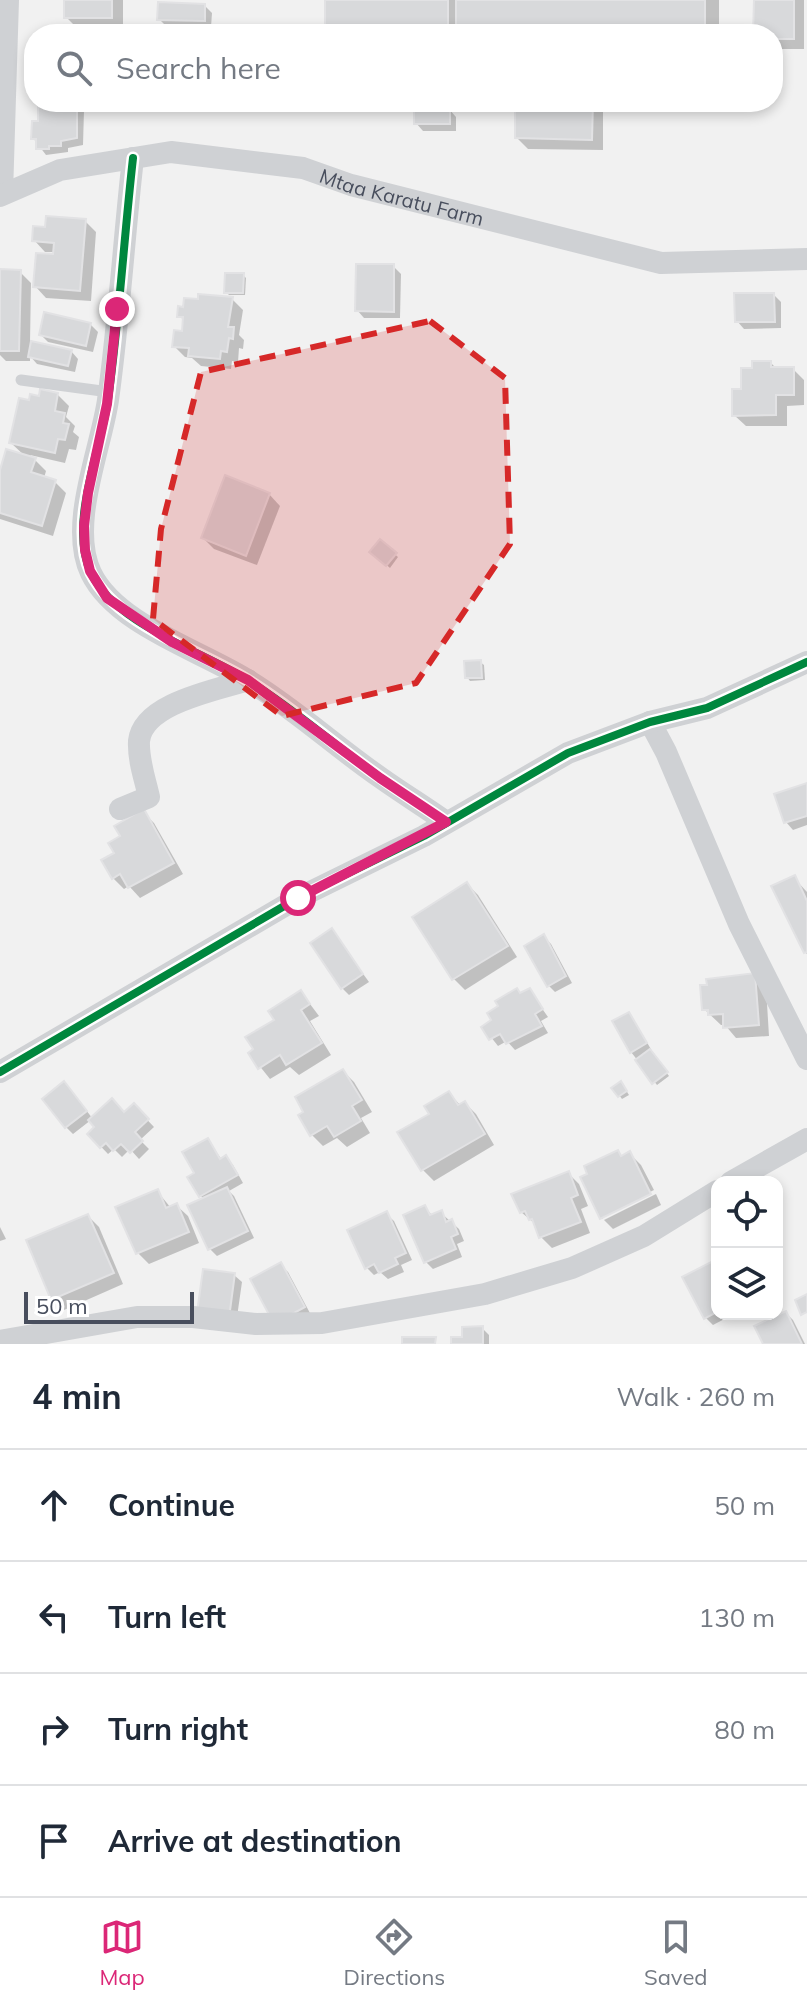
<!DOCTYPE html>
<html lang="en">
<head>
<meta charset="utf-8">
<style>
	:root { --surface:#fff; --page:#f2f2f3; --text:#1f2937; --muted:#747a83; --line:#e0e1e3; --accent:#db2777 }
	body { margin:0; font-family:Mulish,sans-serif; background:var(--page); color:var(--text) }
	.controls { position:absolute; right:24px; bottom:24px; display:grid; overflow:hidden; border-radius:16px; box-shadow:0 4px 12px #0003 }
	.controls button { width:72px; height:72px; display:grid; place-items:center; padding:0; border:0; border-bottom:2px solid var(--line); background:var(--surface); color:var(--text); font:40px sans-serif }
	.scale { position:absolute; left:24px; bottom:20px; width:170px; box-sizing:border-box; padding-left:8px; border:4px solid #484e5d; border-top:0; font-size:22px; line-height:28px; white-space:nowrap; color:#484e5d; -webkit-text-stroke:6px #fff; paint-order:stroke }
	.stop { position:absolute; width:24px; height:24px; margin:-18px; border:6px solid #db2777; border-radius:50%; background:#fff }
	.stop.end { background:#db2777; border-color:#fff; box-shadow:0 2px 8px #0008 }
	.list { margin:0; padding:0; list-style:none }
	h2 { display:flex; justify-content:space-between; align-items:center; height:104px; margin:0; padding:0 32px; font-size:34px }
	h2 small { font-size:26px; font-weight:400; color:var(--muted) }
	.list li { display:grid; grid-template-columns:52px 1fr auto; gap:24px; align-items:center; box-sizing:border-box; height:112px; padding:0 32px; border-top:2px solid var(--line) }
	.list b { display:block; font-size:30px; white-space:nowrap }
	.list em { font-size:26px; font-style:normal; color:var(--muted) }
	.icon { flex:none; width:44px; height:44px; fill:none; stroke:currentColor; stroke-width:2; stroke-linecap:round; stroke-linejoin:round }
	.map { position:relative; flex:none; width:807px; height:1344px; overflow:hidden }
	.search { position:absolute; background:var(--surface); box-shadow:0 4px 12px #0003; left:24px; right:24px; top:24px; height:88px; display:flex; align-items:center; gap:20px; box-sizing:border-box; padding:0 28px; border-radius:32px; color:var(--muted); font-size:30px }
	.sheet { height:552px; background:var(--surface) }
	nav { display:flex; justify-content:space-around; align-items:center; box-sizing:border-box; height:112px; border-top:2px solid var(--line); background:var(--surface); font-size:22px; color:var(--muted) }
	nav a { display:grid; justify-items:center; gap:4px }
	nav .on { color:var(--accent) }
	.map>svg:first-child { display:block }
	.shadow { fill:#0003 }
	.building { fill:#d8d9db; stroke:#e2e2e4; stroke-width:2 }
	.lines { fill:none; stroke-linecap:round; stroke-linejoin:round }
	.lane { stroke:#cfd1d4; stroke-width:11 }
	.street { stroke:#cfd1d4; stroke-width:22 }
	.cycleway-casing { stroke:#fff; stroke-width:13 }
	.cycleway { stroke:#00873e; stroke-width:8 }
	.route { stroke:#db2777; stroke-width:10 }
	.marked { fill:#d62828; fill-opacity:0.2; stroke:#d62828; stroke-width:6; stroke-dasharray:16 10; stroke-linejoin:round }
	.labels { text-anchor:middle; dominant-baseline:central; stroke-width:7; stroke-linejoin:round; paint-order:stroke }
	.street-label { font-size:20px; fill:#484e5d; stroke:#fff }
</style>
</head>
<body>
<div class="map">
<svg width="807" height="1344" viewBox="0 0 807 1344">
	<rect width="100%" height="100%" fill="#f1f1f1"/>
	<g class="shadow">
		<path d="M 66,0 L 123,0 L 123,28 L 77,28 L 66,17 Z"/>
		<rect x="327" y="0" width="392" height="34"/>
		<path d="M 756,0 L 804,0 L 804,49 L 773,49 L 773,34 L 755,34 Z"/>
		<path d="M 205,6 L 212,13 L 211,27 L 166,26 L 159,19 Z"/>
		<path d="M 517,102 L 603,102 L 603,150 L 528,149 L 517,138 Z"/>
		<path d="M 76,103 L 84,111 L 83,145 L 68,148 L 68,152 L 46,155 L 33,138 Z"/>
		<path d="M 449,109 L 456,117 L 456,131 L 423,131 L 416,123 Z"/>
		<path d="M 85,221 L 96,232 L 91,301 L 46,298 L 35,286 L 55,252 L 45,252 L 34,240 L 47,229 Z"/>
		<path d="M 393,266 L 401,274 L 400,318 L 364,318 L 357,310 Z"/>
		<path d="M 0,271 L 20,272 L 31,283 L 30,343 L 71,351 L 78,359 L 75,372 L 37,364 L 30,356 L 30,361 L 6,361 L 0,355 Z"/>
		<path d="M 243,275 L 246,278 L 245,295 L 229,295 L 226,292 Z"/>
		<path d="M 774,295 L 781,302 L 781,328 L 744,329 L 737,321 Z"/>
		<path d="M 232,299 L 243,310 L 239,335 L 244,340 L 243,349 L 239,348 L 238,362 L 232,361 L 231,369 L 201,366 L 192,358 L 185,357 L 174,346 L 184,333 L 185,321 L 179,316 Z"/>
		<path d="M 90,324 L 98,332 L 93,352 L 48,342 L 41,335 Z"/>
		<path d="M 771,363 L 777,369 L 793,369 L 804,380 L 804,405 L 787,406 L 787,426 L 746,426 L 734,415 L 743,391 L 754,370 Z"/>
		<path d="M 57,394 L 69,406 L 66,417 L 75,426 L 73,432 L 79,437 L 76,450 L 69,449 L 65,463 L 30,455 L 46,471 L 44,478 L 55,482 L 66,493 L 53,536 L 0,519 L 0,476 L 26,457 L 11,443 L 31,402 Z"/>
		<path d="M 269,494 L 280,506 L 257,565 L 214,549 L 203,538 Z"/>
		<path d="M 380,542 L 398,557 L 390,568 L 372,552 Z"/>
		<path d="M 480,662 L 484,665 L 485,680 L 470,681 L 467,677 Z"/>
		<path d="M 807,785 L 807,825 L 793,830 L 786,822 Z"/>
		<path d="M 143,812 L 154,823 L 183,874 L 140,898 L 129,886 L 124,889 L 113,878 L 116,854 L 123,837 Z"/>
		<path d="M 794,878 L 807,892 L 807,954 L 805,952 Z"/>
		<path d="M 467,884 L 478,895 L 517,957 L 465,990 L 454,979 Z"/>
		<path d="M 332,931 L 369,982 L 349,995 L 342,988 Z"/>
		<path d="M 544,937 L 551,944 L 572,983 L 555,992 L 548,985 Z"/>
		<path d="M 755,975 L 766,987 L 769,1036 L 736,1038 L 725,1025 L 721,1025 L 704,1009 Z"/>
		<path d="M 529,990 L 548,1017 L 541,1021 L 548,1033 L 515,1050 L 507,1041 L 498,1046 L 483,1027 Z"/>
		<path d="M 301,992 L 319,1016 L 310,1021 L 331,1055 L 299,1075 L 290,1067 L 270,1079 L 250,1054 Z"/>
		<path d="M 628,1014 L 635,1022 L 652,1051 L 651,1052 L 669,1076 L 657,1085 L 631,1052 Z"/>
		<path d="M 343,1071 L 354,1082 L 372,1112 L 361,1118 L 370,1133 L 347,1147 L 337,1138 L 323,1146 L 312,1135 L 300,1116 Z"/>
		<path d="M 624,1087 L 629,1095 L 622,1099 L 614,1088 Z"/>
		<path d="M 71,1091 L 93,1119 L 125,1114 L 134,1106 L 154,1127 L 140,1140 L 149,1149 L 139,1159 L 130,1149 L 122,1157 L 114,1149 L 108,1154 L 89,1134 L 97,1127 L 91,1120 L 73,1134 L 66,1127 Z"/>
		<path d="M 449,1093 L 461,1106 L 465,1103 L 476,1114 L 494,1145 L 434,1181 L 423,1170 L 432,1114 Z"/>
		<path d="M 208,1140 L 222,1160 L 226,1158 L 233,1165 L 243,1183 L 229,1191 L 234,1196 L 254,1238 L 217,1256 L 210,1249 L 204,1200 L 201,1196 L 197,1174 Z"/>
		<path d="M 618,1152 L 623,1157 L 630,1154 L 641,1165 L 654,1190 L 603,1215 L 603,1219 L 602,1218 Z"/>
		<path d="M 568,1173 L 579,1184 L 588,1206 L 581,1209 L 590,1233 L 552,1248 L 541,1237 L 534,1223 L 521,1212 Z"/>
		<path d="M 157,1191 L 171,1208 L 176,1205 L 188,1216 L 199,1243 L 149,1264 L 138,1253 Z"/>
		<path d="M 656,1194 L 661,1205 L 613,1229 L 604,1220 Z"/>
		<path d="M 425,1208 L 433,1216 L 441,1213 L 459,1229 L 464,1241 L 457,1244 L 462,1257 L 433,1269 L 426,1262 Z"/>
		<path d="M 386,1214 L 394,1221 L 412,1260 L 401,1265 L 404,1272 L 388,1279 L 380,1272 L 374,1275 L 367,1268 Z"/>
		<path d="M 88,1216 L 99,1227 L 123,1284 L 64,1310 L 53,1298 Z"/>
		<path d="M 0,1227 L 6,1239 L 0,1241 Z"/>
		<path d="M 715,1263 L 717,1265 L 717,1314 L 734,1314 L 713,1325 L 706,1318 Z"/>
		<path d="M 280,1265 L 288,1272 L 311,1315 L 283,1330 Z"/>
		<path d="M 234,1275 L 242,1282 L 236,1324 L 206,1320 Z"/>
		<path d="M 786,1313 L 793,1320 L 805,1344 L 765,1344 Z"/>
		<path d="M 482,1328 L 489,1335 L 489,1344 L 453,1344 Z"/>
	</g>
	<g class="building">
		<rect x="64" y="0" width="48" height="18"/>
		<rect x="325" y="0" width="123" height="34"/>
		<path d="M 456,0 L 705,0 L 705,33 L 456,31 Z"/>
		<path d="M 754,0 L 794,0 L 794,39 L 773,39 L 773,34 L 753,34 Z"/>
		<path d="M 158,2 L 205,4 L 205,21 L 157,20 Z"/>
		<path d="M 45,102 L 77,102 L 77,138 L 61,141 L 61,146 L 49,146 L 49,149 L 36,149 L 36,139 L 31,139 L 32,121 L 38,121 L 38,106 L 45,106 Z"/>
		<path d="M 515,102 L 593,102 L 592,140 L 515,138 Z"/>
		<rect x="414" y="107" width="36" height="17"/>
		<path d="M 46,216 L 86,219 L 80,291 L 33,287 L 36,253 L 53,254 L 54,243 L 32,241 L 33,226 L 45,227 Z"/>
		<path d="M 356,264 L 394,264 L 394,312 L 355,311 Z"/>
		<path d="M 0,269 L 21,270 L 19,351 L 0,351 Z"/>
		<path d="M 225,273 L 244,273 L 243,293 L 224,293 Z"/>
		<path d="M 734,293 L 774,293 L 775,322 L 735,322 Z"/>
		<path d="M 198,294 L 233,297 L 228,327 L 234,327 L 233,339 L 229,338 L 227,352 L 221,351 L 220,359 L 188,356 L 189,348 L 172,347 L 174,330 L 182,331 L 183,317 L 177,317 L 178,306 L 183,307 L 184,298 L 198,299 Z"/>
		<path d="M 44,312 L 91,323 L 86,346 L 39,335 Z"/>
		<path d="M 31,341 L 72,350 L 68,366 L 28,357 Z"/>
		<path d="M 752,361 L 771,361 L 771,367 L 794,367 L 794,395 L 776,395 L 776,415 L 732,416 L 732,389 L 741,389 L 741,368 L 752,368 Z"/>
		<path d="M 40,389 L 58,393 L 55,411 L 65,413 L 63,423 L 69,424 L 65,440 L 58,439 L 55,453 L 9,443 L 19,398 L 29,400 L 30,394 L 39,396 Z"/>
		<path d="M 6,449 L 36,458 L 31,472 L 56,480 L 42,526 L 0,513 L 0,470 Z"/>
		<path d="M 225,475 L 270,493 L 246,556 L 201,538 Z"/>
		<path d="M 380,539 L 397,553 L 386,566 L 369,552 Z"/>
		<path d="M 481,660 L 482,678 L 465,678 L 464,661 Z"/>
		<path d="M 807,783 L 807,816 L 784,823 L 774,794 Z"/>
		<path d="M 144,809 L 174,863 L 128,888 L 120,874 L 112,879 L 101,860 L 114,853 L 108,843 L 120,836 L 114,826 Z"/>
		<path d="M 795,875 L 807,901 L 807,952 L 804,953 L 771,886 Z"/>
		<path d="M 467,882 L 508,946 L 452,980 L 412,917 Z"/>
		<path d="M 332,928 L 363,974 L 341,989 L 310,943 Z"/>
		<path d="M 544,934 L 566,976 L 547,987 L 524,946 Z"/>
		<path d="M 755,973 L 759,1025 L 723,1028 L 723,1014 L 708,1015 L 708,1010 L 702,1010 L 700,985 L 707,985 L 706,979 Z"/>
		<path d="M 517,988 L 520,993 L 530,988 L 543,1009 L 535,1014 L 542,1026 L 506,1044 L 500,1034 L 489,1040 L 481,1027 L 491,1020 L 487,1013 L 498,1006 L 495,1001 Z"/>
		<path d="M 301,990 L 310,1004 L 301,1010 L 322,1043 L 286,1065 L 280,1055 L 258,1069 L 248,1053 L 253,1049 L 245,1037 L 274,1020 L 268,1011 Z"/>
		<path d="M 629,1012 L 647,1043 L 630,1053 L 612,1021 Z"/>
		<path d="M 650,1049 L 668,1072 L 652,1084 L 635,1060 Z"/>
		<path d="M 343,1069 L 362,1100 L 352,1106 L 361,1121 L 334,1137 L 327,1126 L 310,1136 L 298,1115 L 303,1112 L 295,1097 Z"/>
		<path d="M 64,1081 L 87,1111 L 65,1128 L 42,1099 Z"/>
		<path d="M 621,1081 L 627,1091 L 618,1097 L 611,1088 Z"/>
		<path d="M 449,1091 L 458,1105 L 465,1101 L 485,1134 L 421,1171 L 397,1132 L 429,1114 L 424,1106 Z"/>
		<path d="M 112,1098 L 124,1112 L 134,1103 L 149,1119 L 135,1132 L 143,1141 L 130,1153 L 121,1144 L 113,1151 L 106,1143 L 100,1148 L 87,1134 L 94,1127 L 88,1120 Z"/>
		<path d="M 208,1138 L 220,1159 L 226,1155 L 238,1175 L 199,1197 L 187,1177 L 194,1173 L 182,1152 Z"/>
		<path d="M 618,1150 L 621,1156 L 630,1151 L 651,1194 L 600,1219 L 580,1177 L 587,1174 L 584,1166 Z"/>
		<path d="M 569,1171 L 578,1195 L 571,1198 L 581,1222 L 539,1238 L 532,1219 L 529,1220 L 525,1211 L 520,1213 L 511,1194 Z"/>
		<path d="M 227,1187 L 248,1231 L 208,1250 L 187,1205 Z"/>
		<path d="M 158,1189 L 166,1208 L 177,1203 L 189,1232 L 136,1254 L 115,1207 Z"/>
		<path d="M 425,1205 L 430,1215 L 442,1210 L 446,1222 L 452,1219 L 458,1234 L 451,1237 L 456,1249 L 424,1263 L 403,1215 Z"/>
		<path d="M 387,1211 L 406,1253 L 395,1258 L 398,1264 L 379,1273 L 374,1264 L 365,1269 L 347,1230 Z"/>
		<path d="M 88,1214 L 114,1273 L 51,1300 L 26,1240 Z"/>
		<path d="M 715,1260 L 717,1312 L 704,1319 L 682,1277 Z"/>
		<path d="M 281,1262 L 305,1307 L 274,1324 L 250,1279 Z"/>
		<path d="M 203,1269 L 235,1273 L 229,1318 L 197,1313 Z"/>
		<path d="M 807,1294 L 807,1312 L 801,1315 L 795,1300 Z"/>
		<path d="M 786,1311 L 802,1344 L 763,1344 L 754,1326 Z"/>
		<path d="M 483,1326 L 483,1344 L 451,1344 L 451,1337 L 462,1337 L 462,1327 Z"/>
		<path d="M 402,1337 L 436,1337 L 435,1344 L 402,1344 Z"/>
	</g>
	<g class="lines">
		<path class="lane" d="M 21,380 L 109,392"/>
		<g class="street">
			<path d="M 133,158 C 124,238 119,320 108,400 C 101,449 68,525 91,573 C 116,625 202,651 249,681 C 295,709 336,747 381,778 C 402,793 425,807 446,822"/>
			<path d="M 2,194 L 8,0"/>
			<path id="s1" d="M 0,196 L 60,170 L 171,152 L 303,168 L 351,185 L 661,263 L 807,259"/>
			<path d="M 650,722 L 666,752 L 739,924 L 807,1059"/>
			<path d="M 120,809 L 149,797 C 145,779 138,760 139,741 C 143,703 217,690 248,680"/>
			<path d="M 0,1072 L 298,898 L 424,836 L 568,753 L 650,722 L 707,708 L 807,662"/>
			<path d="M 731,1182 L 807,1139"/>
			<path d="M 0,1341 L 137,1317 L 193,1317 L 256,1324 L 322,1323 L 485,1294 L 572,1268 L 644,1236 L 717,1191"/>
		</g>
		<defs>
			<g id="cycleway">
				<path d="M 133,158 C 124,238 119,320 108,400 C 101,449 68,525 91,573 C 116,625 202,651 249,681 C 295,709 336,747 381,778 C 402,793 425,807 446,822"/>
				<path d="M 0,1072 L 298,898 L 424,836 L 568,753 L 650,722 L 707,708 L 807,662"/>
			</g>
		</defs>
		<use href="#cycleway" class="cycleway-casing"/>
		<use href="#cycleway" class="cycleway"/>
	</g>
	<g class="lines">
		<path class="route" d="M 117,309 L 107,404 L 88,493 L 84,526 L 85,550 L 90,571 L 107,598 L 172,642 L 248,680 L 380,778 L 446,822 L 298,898"/>
	</g>
	<path class="marked" d="M 430,321 L 505,378 L 510,544 L 416,683 L 282,716 L 153,619 L 161,529 L 201,372 Z"/>
	<g class="labels">
		<g class="street-label">
			<text stroke="none"><textPath href="#s1" startOffset="414">Mtaa Karatu Farm</textPath></text>
		</g>
	</g>
</svg>
<div class="controls">
<button><svg class="icon" aria-label="locate" viewBox="0 0 24 24"><circle cx="12" cy="12" r="6"/><path d="M12 2v4M12 18v4M2 12h4M18 12h4"/></svg></button>
<button><svg class="icon" aria-label="layers" viewBox="0 0 24 24"><path d="M12 4l9 5-9 5-9-5zM3 14l9 5 9-5"/></svg></button>
</div>
<div class="scale">50 m</div>
<div class="stop" style="left:298px;top:898px"></div>
<div class="stop end" style="left:117px;top:309px"></div>
<div class="search"><svg class="icon" aria-label="search" viewBox="0 0 24 24"><circle cx="10" cy="10" r="6"/><path d="M15 15l6 6"/></svg>Search here</div>
</div>
<section class="sheet">
<h2>4 min<small>Walk · 260 m</small></h2>
<ul class="list">
<li><svg class="icon" aria-label="ahead" viewBox="0 0 24 24"><path d="M12 20V5M6 11l6-6 6 6"/></svg><div><b>Continue</b></div><em>50 m</em></li>
<li><svg class="icon" aria-label="left" viewBox="0 0 24 24"><path d="M17 20v-9H6M10 6l-5 5 5 5"/></svg><div><b>Turn left</b></div><em>130 m</em></li>
<li><svg class="icon" aria-label="right" viewBox="0 0 24 24"><path d="M7 20v-9h11M14 6l5 5-5 5"/></svg><div><b>Turn right</b></div><em>80 m</em></li>
<li><svg class="icon" aria-label="arrive" viewBox="0 0 24 24"><path d="M6 21V4h12l-3 4 3 4H6"/></svg><div><b>Arrive at destination</b></div></li>
</ul>
</section>
<nav>
<a class="on"><svg class="icon" aria-label="map" viewBox="0 0 24 24"><path d="M3 6l6-2 6 2 6-2v14l-6 2-6-2-6 2zM9 4v14M15 6v14"/></svg>Map</a>
<a><svg class="icon" aria-label="directions" viewBox="0 0 24 24"><path d="M12 3l9 9-9 9-9-9zM9 14v-3h6M13 9l2 2-2 2"/></svg>Directions</a>
<a><svg class="icon" aria-label="saved" viewBox="0 0 24 24"><path d="M7 4h10v16l-5-4-5 4z"/></svg>Saved</a>
</nav>
</body>
</html>
